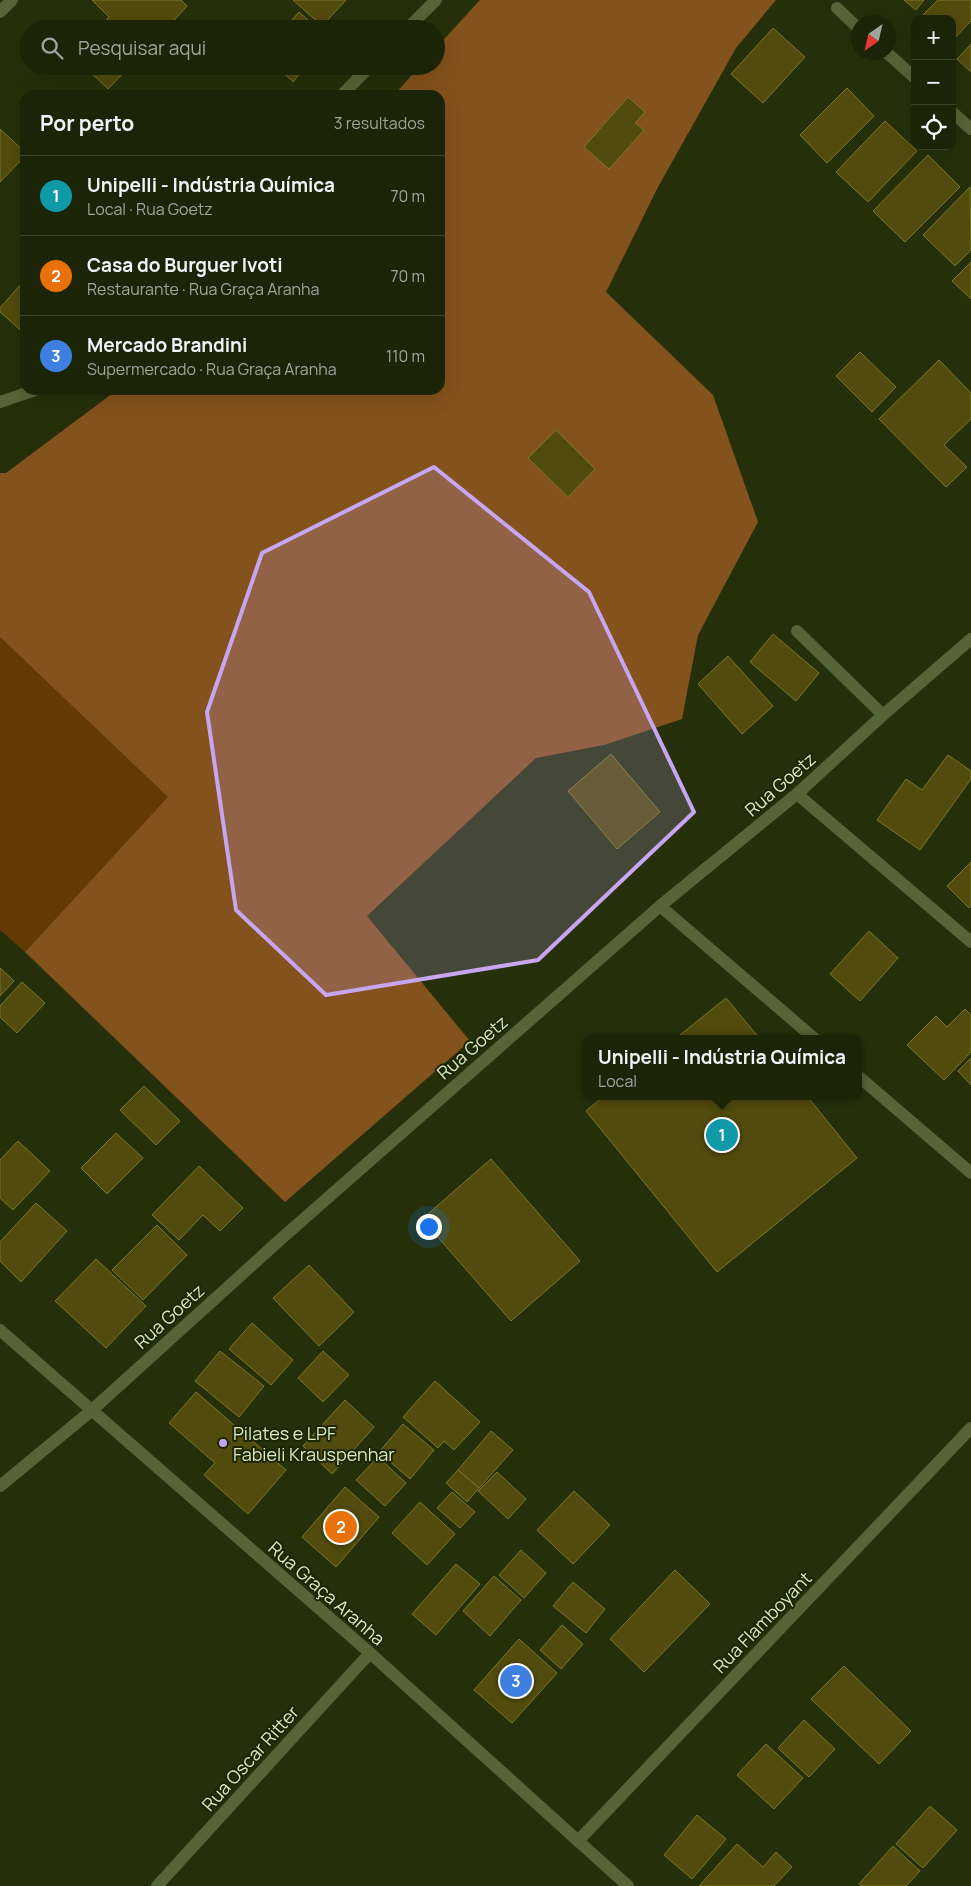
<!DOCTYPE html>
<html lang="pt">
<head>
<meta charset="utf-8">
<style>
	:root { --surface:#1c2408; --page:#293016; --text:#f1f3f6; --muted:#a0a49c; --line:#3a4129; --accent:#0b8043 }
	body { margin:0; font-family:Manrope,sans-serif; background:var(--page); color:var(--text) }
	.controls { position:absolute; right:15px; top:15px; display:grid; overflow:hidden; border-radius:10px; box-shadow:0 5px 20px #0002 }
	.controls button { width:45px; height:45px; display:grid; place-items:center; padding:0; border:0; border-bottom:1px solid var(--line); background:var(--surface); color:var(--text); font:25px sans-serif }
	.compass { position:absolute; left:851px; top:15px; width:45px; height:45px; border-radius:50%; background:var(--surface); box-shadow:0 5px 20px #0002; rotate:214deg }
	.you { position:absolute; left:428px; top:1226px; width:18px; height:18px; margin:-12px; border:4px solid #fff; border-radius:50%; background:#1a73e8; box-shadow:0 0 0 8px #1a73e833 }
	.badge { display:grid; place-items:center; width:32px; height:32px; border-radius:50%; background:var(--accent); color:#fff; font-size:16px; font-weight:700 }
	.pin { position:absolute; translate:-50% -50%; border:2px solid #fff; box-shadow:0 1px 5px #0006 }
	.popup { position:absolute; left:582px; top:1035px; width:280px; height:65px; box-sizing:border-box; display:grid; place-content:center; border-radius:10px; background:var(--surface); filter:drop-shadow(0 1px 4px #0005); font-size:16px; white-space:nowrap; color:var(--muted) }
	.popup b { font-size:19px; color:var(--text) }
	.popup::after { content:''; position:absolute; left:50%; top:100%; margin-left:-10px; border:10px solid transparent; border-top-color:var(--surface) }
	.list { margin:0; padding:0; list-style:none }
	h2 { display:flex; justify-content:space-between; align-items:center; height:65px; margin:0; padding:0 20px; font-size:21px }
	h2 small { font-size:16px; font-weight:400; color:var(--muted) }
	.list li { display:grid; grid-template-columns:32px 1fr auto; gap:15px; align-items:center; box-sizing:border-box; height:80px; padding:0 20px; border-top:1px solid var(--line) }
	.list b { display:block; font-size:19px; white-space:nowrap }
	.list p { margin:0; font-size:16px; white-space:nowrap; color:var(--muted) }
	.list em { font-size:16px; font-style:normal; color:var(--muted) }
	.icon { flex:none; width:28px; height:28px; fill:none; stroke:currentColor; stroke-width:2; stroke-linecap:round; stroke-linejoin:round }
	.map { position:relative; flex:none; width:971px; height:1886px; overflow:hidden }
	.search { position:absolute; background:var(--surface); box-shadow:0 5px 20px #0002; left:20px; top:20px; width:425px; height:55px; display:flex; align-items:center; gap:12px; box-sizing:border-box; padding:0 18px; border-radius:28px; color:var(--muted); font-size:19px }
	.panel { position:absolute; background:var(--surface); box-shadow:0 5px 20px #0002; left:20px; top:90px; width:425px; height:305px; border-radius:15px }
	.map>svg:first-child { display:block }
	.green { fill:#643903 }
	.forest { fill:#84521c }
	.building { fill:#514b0d; stroke:#7e7628 }
	.lines { fill:none; stroke-linecap:round; stroke-linejoin:round }
	.minor { stroke:#566537; stroke-width:12 }
	.marked { fill:#c6a6f0; fill-opacity:0.2; stroke:#c6a6f0; stroke-width:4; stroke-linejoin:round }
	.poi-dot { fill:#c6a6f0; stroke:#1c2602; stroke-width:2 }
	.labels { text-anchor:middle; dominant-baseline:central; stroke-width:4; stroke-linejoin:round; paint-order:stroke }
	.street-label { font-size:18px; fill:#dbe8c4; stroke:#1c2602 }
	.poi-label { font-size:18px; fill:#dbe8c4; stroke:#1c2602; text-anchor:start }
</style>
</head>
<body>
<div class="map">
<svg width="971" height="1886" viewBox="0 0 971 1886">
	<rect width="100%" height="100%" fill="#25300b"/>
	<path class="green" d="M 0,637 L 169,797 L 25,952 L 0,930 Z"/>
	<path class="forest" d="M 480,0 L 776,0 L 736,48 L 658,187 L 606,292 L 713,395 L 758,522 L 698,635 L 682,719 L 604,745 L 536,758 L 367,916 L 470,1041 L 285,1202 L 25,952 L 168,797 L 0,637 L 0,473 L 6,473 L 117,390 L 440,390 L 440,95 L 394,95 L 420,66 L 436,66 L 436,48 Z"/>
	<g class="building">
		<path d="M 92,0 L 181,0 L 187,6 L 166,29 L 98,29 L 109,17 Z"/>
		<path d="M 293,0 L 346,0 L 322,26 Z"/>
		<path d="M 904,0 L 924,0 L 916,10 Z"/>
		<path d="M 938,0 L 971,0 L 971,21 L 952,41 L 952,19 L 927,19 L 923,15 Z"/>
		<path d="M 299,12 L 318,29 L 284,29 Z"/>
		<path d="M 773,28 L 805,57 L 763,103 L 731,74 Z"/>
		<path d="M 971,44 L 971,72 L 957,59 Z"/>
		<path d="M 84,66 L 130,66 L 108,89 Z"/>
		<path d="M 276,66 L 306,66 L 293,82 Z"/>
		<path d="M 847,88 L 874,116 L 827,163 L 800,135 Z"/>
		<path d="M 628,97 L 645,112 L 635,123 L 644,130 L 609,169 L 584,147 Z"/>
		<path d="M 885,121 L 917,151 L 868,202 L 836,172 Z"/>
		<path d="M 0,129 L 25,152 L 25,156 L 0,182 Z"/>
		<path d="M 928,155 L 960,187 L 905,242 L 873,211 Z"/>
		<path d="M 970,187 L 971,250 L 955,266 L 923,235 Z"/>
		<path d="M 971,262 L 971,299 L 952,281 Z"/>
		<path d="M 22,283 L 25,286 L 25,334 L 0,312 L 0,308 Z"/>
		<path d="M 860,352 L 896,387 L 872,412 L 836,376 Z"/>
		<path d="M 939,360 L 971,393 L 971,419 L 944,445 L 967,467 L 946,487 L 879,419 Z"/>
		<path d="M 556,430 L 595,469 L 568,497 L 528,458 Z"/>
		<path d="M 773,634 L 819,673 L 796,701 L 750,662 Z"/>
		<path d="M 728,656 L 773,706 L 742,734 L 698,684 Z"/>
		<path d="M 611,754 L 660,812 L 617,849 L 568,791 Z"/>
		<path d="M 948,755 L 971,771 L 971,779 L 920,850 L 877,820 L 906,779 L 922,790 Z"/>
		<path d="M 971,862 L 971,906 L 969,908 L 947,886 Z"/>
		<path d="M 869,931 L 898,958 L 860,1001 L 830,974 Z"/>
		<path d="M 0,968 L 14,981 L 0,996 Z"/>
		<path d="M 22,982 L 45,1003 L 17,1033 L 0,1017 L 0,1006 Z"/>
		<path d="M 726,998 L 760,1039 L 675,1039 Z"/>
		<path d="M 965,1009 L 971,1015 L 971,1052 L 944,1080 L 907,1045 L 936,1016 L 947,1027 Z"/>
		<path d="M 971,1058 L 971,1085 L 958,1071 Z"/>
		<path d="M 144,1086 L 180,1121 L 156,1145 L 120,1110 Z"/>
		<path d="M 604,1096 L 807,1096 L 857,1158 L 717,1272 L 586,1111 Z"/>
		<path d="M 116,1133 L 143,1158 L 107,1194 L 81,1168 Z"/>
		<path d="M 18,1141 L 50,1171 L 13,1210 L 0,1198 L 0,1160 Z"/>
		<path d="M 491,1159 L 580,1261 L 511,1321 L 422,1219 Z"/>
		<path d="M 199,1166 L 243,1208 L 220,1231 L 203,1215 L 179,1240 L 152,1215 Z"/>
		<path d="M 36,1203 L 67,1231 L 21,1282 L 0,1261 L 0,1242 Z"/>
		<path d="M 157,1225 L 187,1255 L 143,1300 L 112,1270 Z"/>
		<path d="M 96,1259 L 146,1306 L 106,1348 L 55,1301 Z"/>
		<path d="M 309,1265 L 354,1312 L 319,1346 L 273,1298 Z"/>
		<path d="M 252,1323 L 293,1360 L 271,1385 L 229,1349 Z"/>
		<path d="M 220,1351 L 264,1386 L 239,1417 L 195,1381 Z"/>
		<path d="M 323,1351 L 349,1375 L 323,1402 L 298,1378 Z"/>
		<path d="M 435,1381 L 480,1422 L 454,1450 L 444,1441 L 438,1448 L 403,1417 Z"/>
		<path d="M 196,1392 L 286,1470 L 248,1514 L 204,1475 L 215,1463 L 169,1423 Z"/>
		<path d="M 345,1400 L 374,1427 L 332,1474 L 303,1446 Z"/>
		<path d="M 403,1424 L 434,1450 L 410,1479 L 379,1452 Z"/>
		<path d="M 491,1431 L 513,1450 L 479,1488 L 458,1470 Z"/>
		<path d="M 378,1457 L 406,1483 L 385,1506 L 356,1480 Z"/>
		<path d="M 458,1470 L 479,1488 L 467,1502 L 446,1483 Z"/>
		<path d="M 497,1472 L 526,1499 L 508,1519 L 478,1491 Z"/>
		<path d="M 345,1487 L 379,1517 L 336,1567 L 302,1537 Z"/>
		<path d="M 574,1491 L 610,1525 L 573,1564 L 537,1530 Z"/>
		<path d="M 452,1492 L 475,1512 L 460,1528 L 437,1508 Z"/>
		<path d="M 420,1502 L 455,1534 L 427,1565 L 392,1533 Z"/>
		<path d="M 521,1550 L 546,1573 L 524,1598 L 499,1575 Z"/>
		<path d="M 456,1564 L 480,1584 L 436,1635 L 412,1614 Z"/>
		<path d="M 675,1570 L 710,1604 L 644,1672 L 610,1639 Z"/>
		<path d="M 494,1576 L 521,1600 L 490,1636 L 463,1611 Z"/>
		<path d="M 573,1582 L 605,1609 L 586,1633 L 553,1606 Z"/>
		<path d="M 562,1625 L 583,1644 L 561,1669 L 540,1650 Z"/>
		<path d="M 519,1639 L 557,1673 L 512,1723 L 474,1690 Z"/>
		<path d="M 844,1666 L 911,1731 L 879,1764 L 811,1699 Z"/>
		<path d="M 804,1720 L 835,1749 L 809,1777 L 778,1748 Z"/>
		<path d="M 766,1744 L 803,1778 L 774,1809 L 737,1775 Z"/>
		<path d="M 930,1806 L 957,1830 L 923,1868 L 896,1844 Z"/>
		<path d="M 697,1815 L 726,1839 L 692,1879 L 664,1855 Z"/>
		<path d="M 737,1844 L 763,1867 L 776,1852 L 792,1867 L 774,1886 L 699,1886 Z"/>
		<path d="M 893,1846 L 920,1871 L 906,1886 L 862,1886 L 859,1884 Z"/>
	</g>
	<g class="lines">
		<g class="minor">
			<path d="M 837,8 L 858,28"/>
			<path d="M 0,12 L 12,0"/>
			<path d="M 407,29 L 436,0"/>
			<path d="M 886,52 L 915,78"/>
			<path d="M 342,95 L 370,66"/>
			<path d="M 952,112 L 971,129"/>
			<path d="M 0,402 L 35,390"/>
			<path d="M 797,631 L 883,715"/>
			<path d="M 797,794 L 971,942"/>
			<path d="M 660,906 L 815,1039"/>
			<path d="M 858,1076 L 971,1173"/>
			<path d="M 0,1330 L 370,1653 L 628,1886"/>
			<path d="M 0,1486 L 91,1411 L 282,1238 L 660,906 L 797,794 L 883,715 L 971,639"/>
			<path d="M 578,1841 L 971,1428"/>
			<path d="M 157,1886 L 370,1653"/>
		</g>
	</g>
	<path class="marked" d="M 434,467 L 589,592 L 694,812 L 538,960 L 326,995 L 236,910 L 207,712 L 262,553 Z"/>
	<circle class="poi-dot" cx="223" cy="1443" r="5"/>
	<g class="labels">
		<g class="street-label">
			<text transform="translate(780 784) rotate(-41)">Rua Goetz</text>
			<text transform="translate(472 1047) rotate(-41)">Rua Goetz</text>
			<text transform="translate(169 1316) rotate(-42)">Rua Goetz</text>
			<text transform="translate(327 1593) rotate(41)">Rua Graça Aranha</text>
			<text transform="translate(762 1622) rotate(-46)">Rua Flamboyant</text>
			<text transform="translate(250 1758) rotate(-48)">Rua Oscar Ritter</text>
		</g>
		<g class="poi-label">
			<text x="233" y="1433">Pilates e LPF<tspan x="233" dy="21">Fabieli Krauspenhar</tspan></text>
		</g>
	</g>
</svg>
<div class="controls">
<button>+</button>
<button>−</button>
<button><svg class="icon" aria-label="locate" viewBox="0 0 24 24"><circle cx="12" cy="12" r="6"/><path d="M12 2v4M12 18v4M2 12h4M18 12h4"/></svg></button>
</div>
<svg class="compass" viewBox="-18 -18 36 36"><path d="M0-13l5 13h-10z" fill="#e53935"/><path d="M0 13l5-13h-10z" fill="#a0a49c"/></svg>
<div class="you"></div>
<div class="pin badge" style="left:722px;top:1135px;background:#0f9aa8">1</div>
<div class="popup"><b>Unipelli - Indústria Química</b>Local</div>
<div class="pin badge" style="left:341px;top:1527px;background:#e8710a">2</div>
<div class="pin badge" style="left:516px;top:1681px;background:#3f7fe0">3</div>
<div class="search"><svg class="icon" aria-label="search" viewBox="0 0 24 24"><circle cx="10" cy="10" r="6"/><path d="M15 15l6 6"/></svg>Pesquisar aqui</div>
<section class="panel">
<h2>Por perto<small>3 resultados</small></h2>
<ul class="list">
<li><span class="badge" style="background:#0f9aa8">1</span><div><b>Unipelli - Indústria Química</b><p>Local · Rua Goetz</p></div><em>70 m</em></li>
<li><span class="badge" style="background:#e8710a">2</span><div><b>Casa do Burguer Ivoti</b><p>Restaurante · Rua Graça Aranha</p></div><em>70 m</em></li>
<li><span class="badge" style="background:#3f7fe0">3</span><div><b>Mercado Brandini</b><p>Supermercado · Rua Graça Aranha</p></div><em>110 m</em></li>
</ul>
</section>
</div>
</body>
</html>
